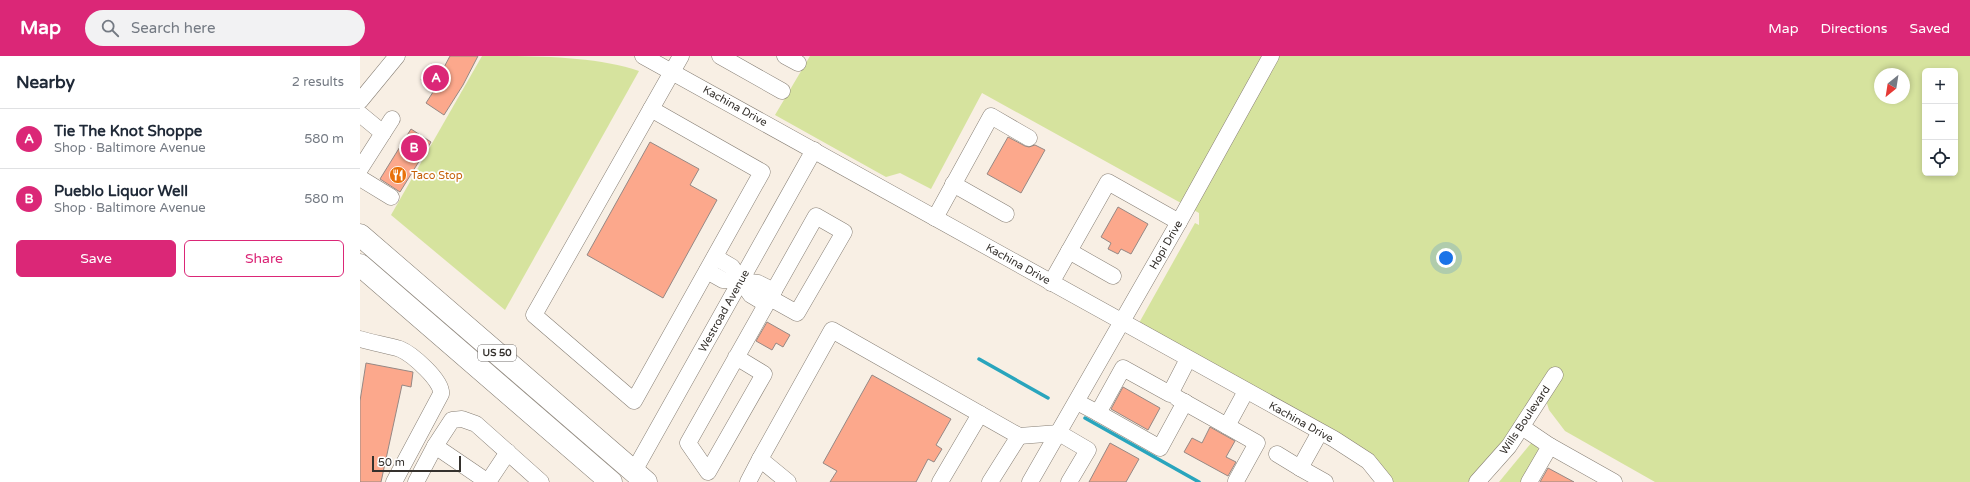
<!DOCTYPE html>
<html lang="en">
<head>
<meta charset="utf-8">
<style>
	:root { --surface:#fff; --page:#f2f2f3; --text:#1f2937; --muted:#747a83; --line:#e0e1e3; --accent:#db2777 }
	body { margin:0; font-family:"Varela Round",sans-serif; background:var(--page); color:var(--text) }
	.controls { position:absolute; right:12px; top:12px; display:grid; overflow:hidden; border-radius:6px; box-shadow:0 2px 6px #0003 }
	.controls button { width:36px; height:36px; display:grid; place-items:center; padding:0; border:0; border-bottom:1px solid var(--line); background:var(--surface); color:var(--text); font:20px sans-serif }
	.compass { position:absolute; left:1514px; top:12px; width:36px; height:36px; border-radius:50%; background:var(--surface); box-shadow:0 2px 6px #0003; rotate:210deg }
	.scale { position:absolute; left:12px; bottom:10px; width:89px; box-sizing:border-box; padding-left:4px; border:2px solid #35312d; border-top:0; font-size:11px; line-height:14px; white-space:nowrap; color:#35312d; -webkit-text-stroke:3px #fff; paint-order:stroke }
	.you { position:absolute; left:1086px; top:202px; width:14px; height:14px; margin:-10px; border:3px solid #fff; border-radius:50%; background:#1a73e8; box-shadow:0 0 0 6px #1a73e833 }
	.badge { display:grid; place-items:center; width:26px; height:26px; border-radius:50%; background:var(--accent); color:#fff; font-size:13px; font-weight:700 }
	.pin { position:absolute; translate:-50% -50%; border:2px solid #fff; box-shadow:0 1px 4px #0006 }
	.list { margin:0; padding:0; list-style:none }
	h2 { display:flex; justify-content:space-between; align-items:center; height:52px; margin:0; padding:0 16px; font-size:17px }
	h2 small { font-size:13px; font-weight:400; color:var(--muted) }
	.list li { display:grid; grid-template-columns:26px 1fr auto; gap:12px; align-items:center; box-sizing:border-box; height:60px; padding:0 16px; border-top:1px solid var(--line) }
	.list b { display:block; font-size:15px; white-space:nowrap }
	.list p { margin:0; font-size:13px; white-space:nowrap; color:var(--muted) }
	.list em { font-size:13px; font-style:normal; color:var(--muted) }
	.actions { display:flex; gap:8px; padding:12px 16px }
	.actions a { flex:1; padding:9px 0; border:1px solid var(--accent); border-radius:6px; text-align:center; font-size:14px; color:var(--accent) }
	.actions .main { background:var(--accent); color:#fff }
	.icon { flex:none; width:22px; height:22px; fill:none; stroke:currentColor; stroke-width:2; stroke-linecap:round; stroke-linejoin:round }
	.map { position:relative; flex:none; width:1610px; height:426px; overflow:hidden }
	header { display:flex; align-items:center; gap:24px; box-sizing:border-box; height:56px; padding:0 20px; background:var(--accent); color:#fff }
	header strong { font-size:19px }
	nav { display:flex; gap:22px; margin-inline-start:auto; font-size:14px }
	.search { width:280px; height:36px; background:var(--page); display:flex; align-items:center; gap:10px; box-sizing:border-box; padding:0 14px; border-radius:22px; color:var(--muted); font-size:15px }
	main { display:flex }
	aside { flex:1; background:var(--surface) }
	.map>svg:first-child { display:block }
	.green { fill:#d6e39e; fill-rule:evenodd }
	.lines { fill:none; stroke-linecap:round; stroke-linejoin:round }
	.stream { stroke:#29a5bd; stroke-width:3.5 }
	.building { fill:#fca88c; stroke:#968884 }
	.minor-casing { stroke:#877f75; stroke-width:17 }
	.highway-casing { stroke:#877f75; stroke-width:23 }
	.minor { stroke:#fff; stroke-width:16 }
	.highway { stroke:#fff; stroke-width:22 }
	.labels { text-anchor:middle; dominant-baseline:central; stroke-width:3.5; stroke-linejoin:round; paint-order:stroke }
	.shield { fill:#fff; stroke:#726f6c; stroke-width:1 }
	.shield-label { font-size:10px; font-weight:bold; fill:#35312d }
	.street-label { font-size:11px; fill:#35312d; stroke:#fff }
	.food-label { font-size:11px; fill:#c56008; stroke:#fff; text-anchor:start }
</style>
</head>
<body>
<header>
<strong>Map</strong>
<div class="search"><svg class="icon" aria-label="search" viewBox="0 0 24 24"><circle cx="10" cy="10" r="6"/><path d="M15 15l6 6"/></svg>Search here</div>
<nav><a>Map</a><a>Directions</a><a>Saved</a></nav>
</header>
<main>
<aside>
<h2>Nearby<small>2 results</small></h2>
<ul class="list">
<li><span class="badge">A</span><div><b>Tie The Knot Shoppe</b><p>Shop · Baltimore Avenue</p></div><em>580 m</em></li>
<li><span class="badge">B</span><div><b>Pueblo Liquor Well</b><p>Shop · Baltimore Avenue</p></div><em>580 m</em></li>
</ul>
<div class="actions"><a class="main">Save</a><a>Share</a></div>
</aside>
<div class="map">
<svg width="1610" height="426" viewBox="0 0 1610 426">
	<rect width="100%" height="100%" fill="#f8efe4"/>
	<g class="green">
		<path d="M 122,0 C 171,0 236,0 279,15 L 145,254 L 31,159 Z"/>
		<path d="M 450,0 L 1610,0 L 1610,426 L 1295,426 L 1205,375 L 1189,354 L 1185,341 L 1108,426 L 1026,426 L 1022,421 L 779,267 L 835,167 L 839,169 L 839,157 L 622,37 L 571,133 L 540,117 L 526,121 L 415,59 ZM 1565,15 L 1595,15 L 1595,117 L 1565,117 ZM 1520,18 L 1544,18 L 1544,42 L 1520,42 Z"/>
		<path d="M 1172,386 L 1177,390 L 1179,396 L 1161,426 L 1139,426 Z"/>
	</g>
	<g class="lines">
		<g class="stream">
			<path d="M 619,303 L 688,342"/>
			<path d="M 725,362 L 839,426"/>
		</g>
	</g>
	<g class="building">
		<path d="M 90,0 L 118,0 L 103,29 L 84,59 L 66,47 L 75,33 L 61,24 L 71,8 L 82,15 Z"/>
		<path d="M 51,73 L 71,86 L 40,136 L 20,123 Z"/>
		<path d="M 648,81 L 665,90 L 669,91 L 675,89 L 685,94 L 661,137 L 627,118 Z"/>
		<path d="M 290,86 L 339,113 L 330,129 L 357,144 L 303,242 L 227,199 Z"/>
		<path d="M 758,151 L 788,168 L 771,198 L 761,193 L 758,198 L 748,193 L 751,187 L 741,181 Z"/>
		<path d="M 407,266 L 430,279 L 423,291 L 416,287 L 412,294 L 396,285 Z"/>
		<path d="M 6,307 L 53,316 L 51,331 L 42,329 L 21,426 L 0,426 L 0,345 Z"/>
		<path d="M 512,319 L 591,363 L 576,389 L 582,393 L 574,406 L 568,403 L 556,426 L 470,426 L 477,415 L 463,407 Z"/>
		<path d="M 763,331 L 800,352 L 788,374 L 751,353 Z"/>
		<path d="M 850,371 L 875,385 L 866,401 L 876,406 L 868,420 L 824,396 L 832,382 L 842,387 Z"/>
		<path d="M 750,387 L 779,403 L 766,426 L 729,426 Z"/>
		<path d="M 1188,412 L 1214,426 L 1180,426 Z"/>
	</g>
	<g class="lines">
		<defs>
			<g id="minor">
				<path d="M 283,0 L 974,383 L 1008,405 L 1025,426"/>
				<path d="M 360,0 L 422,35"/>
				<path d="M 425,0 L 438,7"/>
				<path d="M 0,45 L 37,0"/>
				<path d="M 291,53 L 402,116 L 274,345 L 174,259 Z"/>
				<path d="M 291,53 L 321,0"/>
				<path d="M 0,58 L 23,77 L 0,113"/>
				<path d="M 23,77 L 32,63"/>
				<path d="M 0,122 L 31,141"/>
				<path d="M 593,128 L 646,158"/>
				<path d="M 575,162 L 631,60 L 669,82"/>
				<path d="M 709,195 L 753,220"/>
				<path d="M 355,201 L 372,211 L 381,225"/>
				<path d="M 347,215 L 363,224 L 381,225"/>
				<path d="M 691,227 L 748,126 L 819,166"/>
				<path d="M 406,248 L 391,239 L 381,225 L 398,227 L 414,235"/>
				<path d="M 0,283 C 13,287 27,289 40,293 C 52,298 83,325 81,338 L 34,426"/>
				<path d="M 376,301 L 404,318 L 348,416 L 328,387 L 456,160 L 484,176 L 437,257 L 410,242"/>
				<path d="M 817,342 L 867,370 L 886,335"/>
				<path d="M 717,346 L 738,357 L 763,312 L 810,338 L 828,303"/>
				<path d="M 738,357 L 800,392 L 825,346"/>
				<path d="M 867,370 L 897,387 L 876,425"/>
				<path d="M 1162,371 L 1190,390 L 1169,426"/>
				<path d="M 960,376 L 940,412 L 965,426"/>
				<path d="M 1190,390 L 1254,426"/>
				<path d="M 917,398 L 940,412"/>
				<path d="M 274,415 L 454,94"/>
				<path d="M 56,426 L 75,390"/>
				<path d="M 128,426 L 75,390 L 92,364 L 102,363 L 116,368 L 181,426"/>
				<path d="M 128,426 L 148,396"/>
				<path d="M 388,426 L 400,403"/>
				<path d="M 428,426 L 400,403 L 472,274 L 659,380 L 699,377 L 728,394 L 709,426"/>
				<path d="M 580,426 L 620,358"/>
				<path d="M 630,426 L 659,380"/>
				<path d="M 670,426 L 819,166 L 911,0"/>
				<path d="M 1117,426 L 1149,390 L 1195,319"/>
			</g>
			<g id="highway">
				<path d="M 0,179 L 286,426"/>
				<path d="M 0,209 L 251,426"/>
			</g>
		</defs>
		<use href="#minor" class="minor-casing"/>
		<use href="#highway" class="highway-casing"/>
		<use href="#minor" class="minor"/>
		<use href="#highway" class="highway"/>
	</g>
	<defs>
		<symbol id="restaurant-disc" viewBox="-11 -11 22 22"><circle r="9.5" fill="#e8710a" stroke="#fff"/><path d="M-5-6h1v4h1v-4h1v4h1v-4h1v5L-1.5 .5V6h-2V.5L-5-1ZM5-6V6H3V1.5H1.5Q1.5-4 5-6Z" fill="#fff"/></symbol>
	</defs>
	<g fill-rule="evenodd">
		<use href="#restaurant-disc" x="28" y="109" width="20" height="20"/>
	</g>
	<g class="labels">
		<rect class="shield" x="118" y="289" width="38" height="16" rx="3"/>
		<g class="shield-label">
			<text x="137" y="297">US 50</text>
		</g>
		<g class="street-label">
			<text transform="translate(375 50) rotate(29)">Kachina Drive</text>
			<text transform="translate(806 189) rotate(-60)">Hopi Drive</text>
			<text transform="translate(658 208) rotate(29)">Kachina Drive</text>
			<text transform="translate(364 255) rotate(-61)">Westroad Avenue</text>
			<text transform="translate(1165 364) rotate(-56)">Wills Boulevard</text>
			<text transform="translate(941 366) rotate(29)">Kachina Drive</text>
		</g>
		<g class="food-label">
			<text x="51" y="119">Taco Stop</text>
		</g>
	</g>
</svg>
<div class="controls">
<button>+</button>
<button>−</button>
<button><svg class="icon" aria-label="locate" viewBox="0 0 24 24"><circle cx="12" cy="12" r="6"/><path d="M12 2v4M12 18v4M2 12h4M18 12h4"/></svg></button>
</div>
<svg class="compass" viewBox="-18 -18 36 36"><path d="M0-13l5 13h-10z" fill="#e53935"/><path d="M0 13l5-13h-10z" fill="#747a83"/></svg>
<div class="scale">50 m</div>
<div class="you"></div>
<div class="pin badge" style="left:76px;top:22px">A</div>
<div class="pin badge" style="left:54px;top:92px">B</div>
</div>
</main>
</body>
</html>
